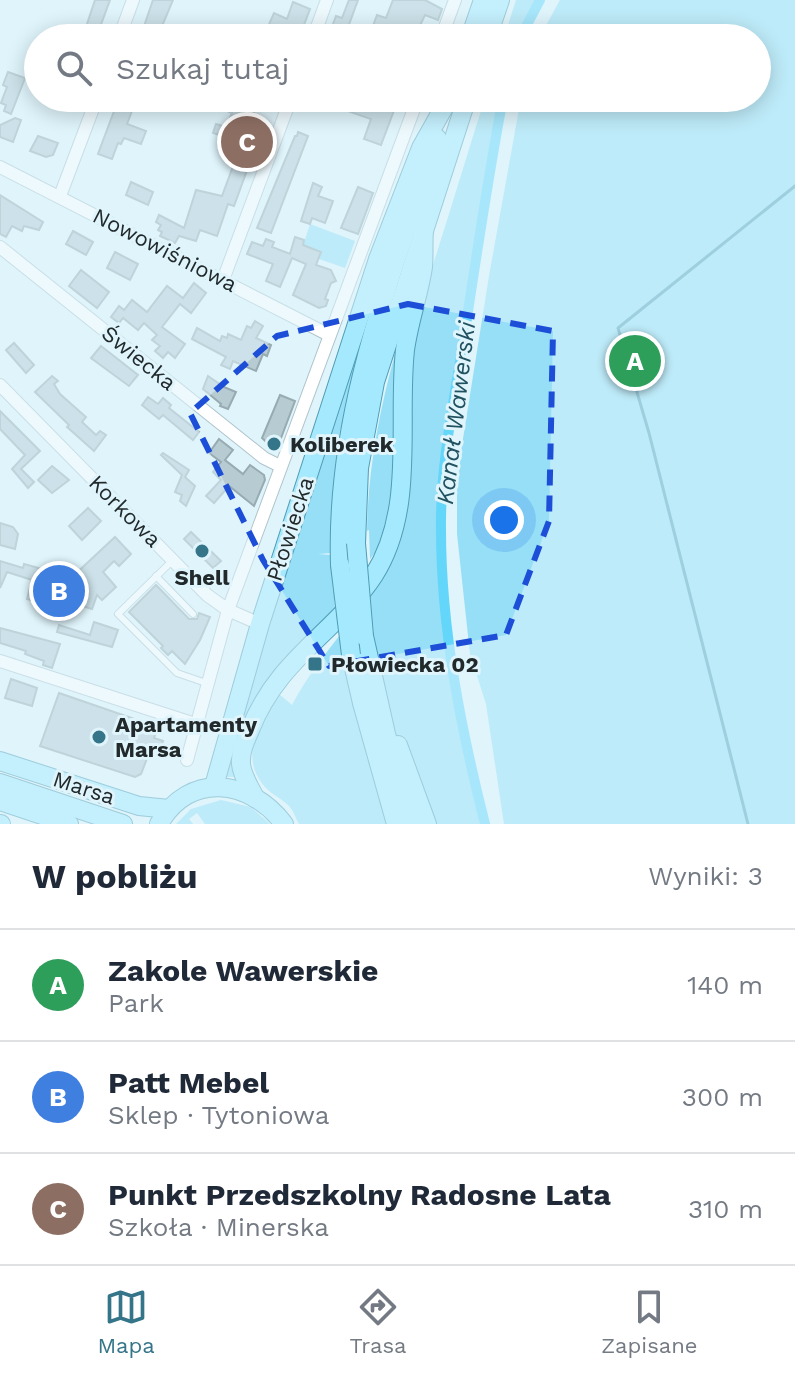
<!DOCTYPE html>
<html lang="pl">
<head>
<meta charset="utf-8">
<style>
	:root { --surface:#fff; --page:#f2f2f3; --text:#1f2937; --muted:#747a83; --line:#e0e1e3; --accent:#357589 }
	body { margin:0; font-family:"Work Sans",sans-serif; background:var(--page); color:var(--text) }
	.you { position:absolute; left:504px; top:520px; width:28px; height:28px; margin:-20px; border:6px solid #fff; border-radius:50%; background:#1a73e8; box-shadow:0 0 0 12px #1a73e833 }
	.badge { display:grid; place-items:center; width:52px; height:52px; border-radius:50%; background:var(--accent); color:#fff; font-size:26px; font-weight:700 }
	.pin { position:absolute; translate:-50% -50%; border:4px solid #fff; box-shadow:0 2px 8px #0006 }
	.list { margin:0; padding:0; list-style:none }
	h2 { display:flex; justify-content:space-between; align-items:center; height:104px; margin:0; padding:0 32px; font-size:34px }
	h2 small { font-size:26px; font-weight:400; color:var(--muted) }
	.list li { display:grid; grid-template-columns:52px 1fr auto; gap:24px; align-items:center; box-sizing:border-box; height:112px; padding:0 32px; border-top:2px solid var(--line) }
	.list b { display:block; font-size:30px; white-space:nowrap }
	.list p { margin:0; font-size:26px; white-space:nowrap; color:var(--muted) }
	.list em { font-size:26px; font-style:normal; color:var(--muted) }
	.icon { flex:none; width:44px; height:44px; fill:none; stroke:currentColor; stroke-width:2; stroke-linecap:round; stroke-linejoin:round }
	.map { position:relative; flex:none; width:795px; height:824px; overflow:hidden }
	.search { position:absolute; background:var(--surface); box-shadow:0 4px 20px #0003; left:24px; right:24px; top:24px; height:88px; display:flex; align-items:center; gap:20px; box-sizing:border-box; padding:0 28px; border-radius:44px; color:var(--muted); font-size:30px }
	.sheet { height:440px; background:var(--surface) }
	nav { display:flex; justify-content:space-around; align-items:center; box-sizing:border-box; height:112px; border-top:2px solid var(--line); background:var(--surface); font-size:22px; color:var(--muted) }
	nav a { display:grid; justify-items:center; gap:4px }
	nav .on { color:var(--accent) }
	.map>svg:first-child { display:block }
	.green { fill:#97dff7 }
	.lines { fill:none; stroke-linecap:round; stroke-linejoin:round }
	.stream { stroke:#50a2bc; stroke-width:3 }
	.canal { stroke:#64d6fa; stroke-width:10 }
	.building { fill:#b7cbd2; stroke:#97abb1; stroke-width:2 }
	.service-casing { stroke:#b0c4cb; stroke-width:8 }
	.minor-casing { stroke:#b0c4cb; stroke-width:14 }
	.primary-casing { stroke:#509cb4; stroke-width:20 }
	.service { stroke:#fff; stroke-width:6 }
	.minor { stroke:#fff; stroke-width:12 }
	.primary { stroke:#a5e9fe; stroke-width:18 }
	.primary-bridge-casing { stroke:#509cb4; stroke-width:20; stroke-linecap:butt }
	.primary-bridge { stroke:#a5e9fe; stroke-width:18 }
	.marked { fill:none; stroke:#1d4ed8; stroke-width:6; stroke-dasharray:16 10; stroke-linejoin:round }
	.poi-dot { fill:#357589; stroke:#dff4fb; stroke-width:3 }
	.labels { text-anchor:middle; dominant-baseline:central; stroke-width:6; stroke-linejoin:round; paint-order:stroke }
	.street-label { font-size:22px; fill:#21292b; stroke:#dff4fb }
	.poi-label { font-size:22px; font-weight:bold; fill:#21292b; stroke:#dff4fb; text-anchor:start }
	.water-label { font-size:24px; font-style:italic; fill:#215261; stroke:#dff4fb }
</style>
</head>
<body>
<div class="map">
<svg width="795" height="824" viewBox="0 0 795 824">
	<rect width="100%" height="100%" fill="#dff4fb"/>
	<g class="green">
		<path d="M 516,0 L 538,0 L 517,38 L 504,38 Z"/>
		<path d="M 560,0 L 795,0 L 795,824 L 504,824 L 486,704 L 470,654 L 457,534 L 457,489 L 462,445 L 489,276 L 521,98 L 757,98 L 757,38 L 539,38 Z"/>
		<path d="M 485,98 L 499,98 L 446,436 L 438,510 L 447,659 L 480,824 L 299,824 C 296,819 294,812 290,807 C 283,799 272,795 265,787 C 238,757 259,720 279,694 L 292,705 C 324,644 381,599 402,531 C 420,475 406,398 414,337 C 417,307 429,278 438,249 C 454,199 469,148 485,98 Z"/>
		<path d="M 310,224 L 355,241 L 345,268 L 319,259 L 321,252 L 303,246 Z"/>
		<path d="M 388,250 L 340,431 L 334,480 L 332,553 L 318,554 L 331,555 L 335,609 L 290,653 L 236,777 L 226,777 L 285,566 Z"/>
		<path d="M 395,354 L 395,478 L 390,514 L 378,549 L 370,559 L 369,530 L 367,531 C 368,470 379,412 395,354 Z"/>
		<path d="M 221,800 L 251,807 L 270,824 L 205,824 L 197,813 L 189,819 L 193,824 L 176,824 L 191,809 Z"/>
	</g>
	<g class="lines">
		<path class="stream" d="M 748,824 L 649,433 L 618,328 L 795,186"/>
		<g class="canal">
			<path d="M 520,38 L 540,0"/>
			<path d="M 485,824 C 461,729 441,629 441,530 C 440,466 454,401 464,338 C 476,258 488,177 503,98"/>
		</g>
	</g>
	<g class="building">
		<path d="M 95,0 L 110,0 L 96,38 L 89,38 L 83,36 Z"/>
		<path d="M 153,0 L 173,0 L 157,38 L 140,38 Z"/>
		<path d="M 349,0 L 358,0 L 344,38 L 329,35 L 336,16 L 342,18 Z"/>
		<path d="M 393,0 L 425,0 L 442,9 L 438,20 L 425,15 L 414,38 L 398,38 L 373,26 L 377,15 L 386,18 Z"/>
		<path d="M 293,2 L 310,9 L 299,38 L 291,38 L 267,29 L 274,13 L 287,19 Z"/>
		<path d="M 8,72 L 25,78 L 11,114 L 4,111 L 6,105 L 1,103 L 7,87 L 3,85 Z"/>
		<path d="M 119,98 L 137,98 L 127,124 L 146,131 L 141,144 L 124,138 L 121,144 L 118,143 L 112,159 L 98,154 Z"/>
		<path d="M 197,98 L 265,98 L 260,111 L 255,109 L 249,125 L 253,127 L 250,134 L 246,133 L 242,143 L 213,133 L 216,124 L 226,127 L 232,113 Z"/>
		<path d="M 350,98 L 379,98 L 396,105 L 381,145 L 364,139 L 371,119 L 342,109 L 345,100 L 349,102 Z"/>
		<path d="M 15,118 L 21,120 L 13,142 L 0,137 L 0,125 Z"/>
		<path d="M 298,132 L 308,136 L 271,233 L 257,228 L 295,136 L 297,136 Z"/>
		<path d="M 38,136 L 58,143 L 53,155 L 46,157 L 30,151 Z"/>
		<path d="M 239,150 L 251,155 L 250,162 L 234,206 L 228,204 L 217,236 L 200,230 L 196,241 L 179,236 L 175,243 L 160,236 L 162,232 L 158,230 L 161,225 L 156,222 L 159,215 L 184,228 L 196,190 L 222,196 Z"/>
		<path d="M 131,182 L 153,192 L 148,205 L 126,195 Z"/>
		<path d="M 313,183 L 322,187 L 318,196 L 333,201 L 325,223 L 312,218 L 310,224 L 301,221 Z"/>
		<path d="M 358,187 L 373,193 L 358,234 L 341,228 Z"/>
		<path d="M 0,195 L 43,222 L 39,230 L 24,226 L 22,231 L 12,226 L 6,237 L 0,234 Z"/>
		<path d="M 73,231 L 93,242 L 86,255 L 66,244 Z"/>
		<path d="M 295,237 L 304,240 L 303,245 L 321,252 L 316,265 L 331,270 L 336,281 L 331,283 L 325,299 L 328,300 L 326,306 L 319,308 L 293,295 L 306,264 L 292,258 L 280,287 L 266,281 L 273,264 L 247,254 L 252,242 L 263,246 L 266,239 L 274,242 L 272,247 L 290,254 Z"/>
		<path d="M 115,252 L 138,264 L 130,280 L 107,268 Z"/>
		<path d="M 81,270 L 109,292 L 97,308 L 69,286 Z"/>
		<path d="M 194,283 L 206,293 L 191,313 L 180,304 L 162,327 L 185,344 L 175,358 L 168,352 L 163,358 L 155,351 L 160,346 L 152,340 L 157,335 L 144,323 L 138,330 L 123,318 L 119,323 L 111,317 L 119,306 L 124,310 L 132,300 L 147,312 L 167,286 L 183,298 Z"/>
		<path d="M 255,321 L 263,326 L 256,338 L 271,345 L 267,356 L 263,354 L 256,371 L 233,361 L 230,369 L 221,365 L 226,357 L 192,339 L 197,328 L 220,341 L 222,336 L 227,338 L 228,334 L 241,340 L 247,326 L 251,328 Z"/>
		<path d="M 14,343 L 34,365 L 26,373 L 6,350 Z"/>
		<path d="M 101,346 L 138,375 L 129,386 L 91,358 Z"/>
		<path d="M 52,376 L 58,381 L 54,384 L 60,394 L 86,417 L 82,422 L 96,435 L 100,431 L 106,435 L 94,451 L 67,427 L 69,425 L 35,392 Z"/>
		<path d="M 208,376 L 224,387 L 236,392 L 228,409 L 220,406 L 221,404 L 203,389 Z"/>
		<path d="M 280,395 L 295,401 L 278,446 L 273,448 L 262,438 Z"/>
		<path d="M 148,397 L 158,404 L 163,398 L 171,405 L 169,408 L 199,432 L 193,440 L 163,415 L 159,419 L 142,405 Z"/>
		<path d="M 0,411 L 40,451 L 21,469 L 34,482 L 28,488 L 12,469 L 25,455 L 0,429 Z"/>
		<path d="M 219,439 L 233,450 L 225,460 L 243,474 L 250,465 L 264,475 L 265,480 L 254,506 L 229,486 L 214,503 L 206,496 L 221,480 L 213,472 L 221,462 L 209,453 Z"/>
		<path d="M 163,453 L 189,470 L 185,477 L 195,486 L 186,506 L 180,501 L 182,495 L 175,492 L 182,475 L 161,455 Z"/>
		<path d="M 52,466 L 69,480 L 52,493 L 38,480 Z"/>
		<path d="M 88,508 L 101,521 L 82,540 L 69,526 Z"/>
		<path d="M 0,523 L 13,527 L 18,534 L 15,549 L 0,545 Z"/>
		<path d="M 191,532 L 221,561 L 213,568 L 184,539 Z"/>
		<path d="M 115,537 L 131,554 L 119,566 L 114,561 L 103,572 L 116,587 L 102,600 L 97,595 L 92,609 L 79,605 L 77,612 L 27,599 L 32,580 L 7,572 L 0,588 L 0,561 L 23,568 L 24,564 L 35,567 L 70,579 Z"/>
		<path d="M 156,585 L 189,619 L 197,619 L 199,613 L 210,617 L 200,640 L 185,664 L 172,651 L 168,655 L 161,648 L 163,646 L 129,612 Z"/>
		<path d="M 94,622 L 118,630 L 112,647 L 57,632 L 59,625 L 90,635 Z"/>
		<path d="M 0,628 L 60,644 L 52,668 L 43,665 L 44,661 L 25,654 L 26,651 L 0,643 Z"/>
		<path d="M 11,679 L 37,688 L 32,706 L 5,698 Z"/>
		<path d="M 59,693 L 158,727 L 154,738 L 163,741 L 160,751 L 151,748 L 141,774 L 135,777 L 40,746 Z"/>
	</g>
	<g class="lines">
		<defs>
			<g id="service">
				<path d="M 173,560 L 118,614 L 177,673 L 206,683"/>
				<path d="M 156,576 L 193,614"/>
			</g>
			<g id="minor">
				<path d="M 119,38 L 133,0"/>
				<path d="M 313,38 L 327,0"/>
				<path d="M 441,38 L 455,0"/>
				<path d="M 0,167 L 329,335"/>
				<path d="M 60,196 L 97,98"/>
				<path d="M 0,247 L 264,458 L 280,466"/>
				<path d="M 223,280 L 291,98"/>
				<path d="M 0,385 L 207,595 L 228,610 L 260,624"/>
				<path d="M 0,661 L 195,724"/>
				<path d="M 187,760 L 228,610 L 418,98"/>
			</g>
			<g id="primary">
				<path d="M 470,38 L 483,0"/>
				<path d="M 487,38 L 500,0"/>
				<path d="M 356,543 L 359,468 L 375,382 L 467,98"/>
				<path d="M 340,565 C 335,414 390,279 437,138"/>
				<path d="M 364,636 L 386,734 L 412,824"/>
				<path d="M 351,655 L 362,703 L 396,824"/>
				<path d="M 398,745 L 427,824"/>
				<path d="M 0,761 L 139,806 L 169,809"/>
				<path d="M 0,783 L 123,824"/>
				<path d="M 214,786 L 260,624 L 378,259 L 421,148 L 449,98"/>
				<path d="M 255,798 C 250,787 242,776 241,764 C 240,752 245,741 250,730 C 278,658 336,633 374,575 C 416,509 397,423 405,350 C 409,321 419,294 423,267 C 424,255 423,242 424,230"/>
				<path d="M 0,801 L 69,824"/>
				<path d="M 0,824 L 1,824"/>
				<path d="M 159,824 C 189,771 250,779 284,824"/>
			</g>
		</defs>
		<use href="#service" class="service-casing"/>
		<use href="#minor" class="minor-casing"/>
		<use href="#primary" class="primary-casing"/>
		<use href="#service" class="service"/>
		<use href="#minor" class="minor"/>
		<use href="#primary" class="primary"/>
		<defs>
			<g id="primary-bridge">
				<path d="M 356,543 L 364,636"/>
				<path d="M 340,565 L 351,655"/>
			</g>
		</defs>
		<use href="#primary-bridge" class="primary-bridge-casing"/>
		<use href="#primary-bridge" class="primary-bridge"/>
	</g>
	<path d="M0 0H795V824H0ZM 408,304 L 553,331 L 549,521 L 506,635 L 329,666 L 263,560 L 190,413 L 277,336 Z" fill="#dff4fb" fill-opacity=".55" fill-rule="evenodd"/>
	<path class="marked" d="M 408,304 L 553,331 L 549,521 L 506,635 L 329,666 L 263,560 L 190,413 L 277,336 Z"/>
	<g class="poi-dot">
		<circle cx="274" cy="444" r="8"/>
		<circle cx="202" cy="551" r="8"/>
		<rect x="307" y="656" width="16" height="16" rx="4"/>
		<circle cx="99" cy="737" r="8"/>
	</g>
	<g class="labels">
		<g class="street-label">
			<text transform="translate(165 250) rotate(27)">Nowowiśniowa</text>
			<text transform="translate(139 358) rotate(39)">Świecka</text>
			<text transform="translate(125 511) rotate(45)">Korkowa</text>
			<text transform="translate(290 529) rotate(-72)">Płowiecka</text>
			<text transform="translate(84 788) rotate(18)">Marsa</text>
		</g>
		<g class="poi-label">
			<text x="290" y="444">Koliberek</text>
			<text x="202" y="577" text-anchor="middle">Shell</text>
			<text x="331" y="664">Płowiecka 02</text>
			<text x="115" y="724">Apartamenty<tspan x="115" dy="25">Marsa</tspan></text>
		</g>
		<g class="water-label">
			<text transform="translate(456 413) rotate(-83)">Kanał Wawerski</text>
		</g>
	</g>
</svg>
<div class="you"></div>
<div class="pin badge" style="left:635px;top:361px;background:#2e9e5b">A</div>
<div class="pin badge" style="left:59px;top:591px;background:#3f7fe0">B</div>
<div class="pin badge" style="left:247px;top:142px;background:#8d6e63">C</div>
<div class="search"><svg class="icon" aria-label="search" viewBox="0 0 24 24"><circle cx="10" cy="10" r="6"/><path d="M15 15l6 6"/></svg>Szukaj tutaj</div>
</div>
<section class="sheet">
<h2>W pobliżu<small>Wyniki: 3</small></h2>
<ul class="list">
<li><span class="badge" style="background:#2e9e5b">A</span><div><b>Zakole Wawerskie</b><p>Park</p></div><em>140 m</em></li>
<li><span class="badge" style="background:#3f7fe0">B</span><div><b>Patt Mebel</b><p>Sklep · Tytoniowa</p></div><em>300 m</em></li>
<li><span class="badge" style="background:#8d6e63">C</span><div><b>Punkt Przedszkolny Radosne Lata</b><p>Szkoła · Minerska</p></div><em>310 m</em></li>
</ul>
</section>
<nav>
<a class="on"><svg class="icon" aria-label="map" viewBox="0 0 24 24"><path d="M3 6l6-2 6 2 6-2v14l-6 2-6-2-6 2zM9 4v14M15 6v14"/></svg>Mapa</a>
<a><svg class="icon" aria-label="directions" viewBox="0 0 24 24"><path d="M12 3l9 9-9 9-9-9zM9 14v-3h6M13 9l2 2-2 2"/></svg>Trasa</a>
<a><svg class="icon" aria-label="saved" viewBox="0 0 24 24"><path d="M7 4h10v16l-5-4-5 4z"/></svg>Zapisane</a>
</nav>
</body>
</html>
